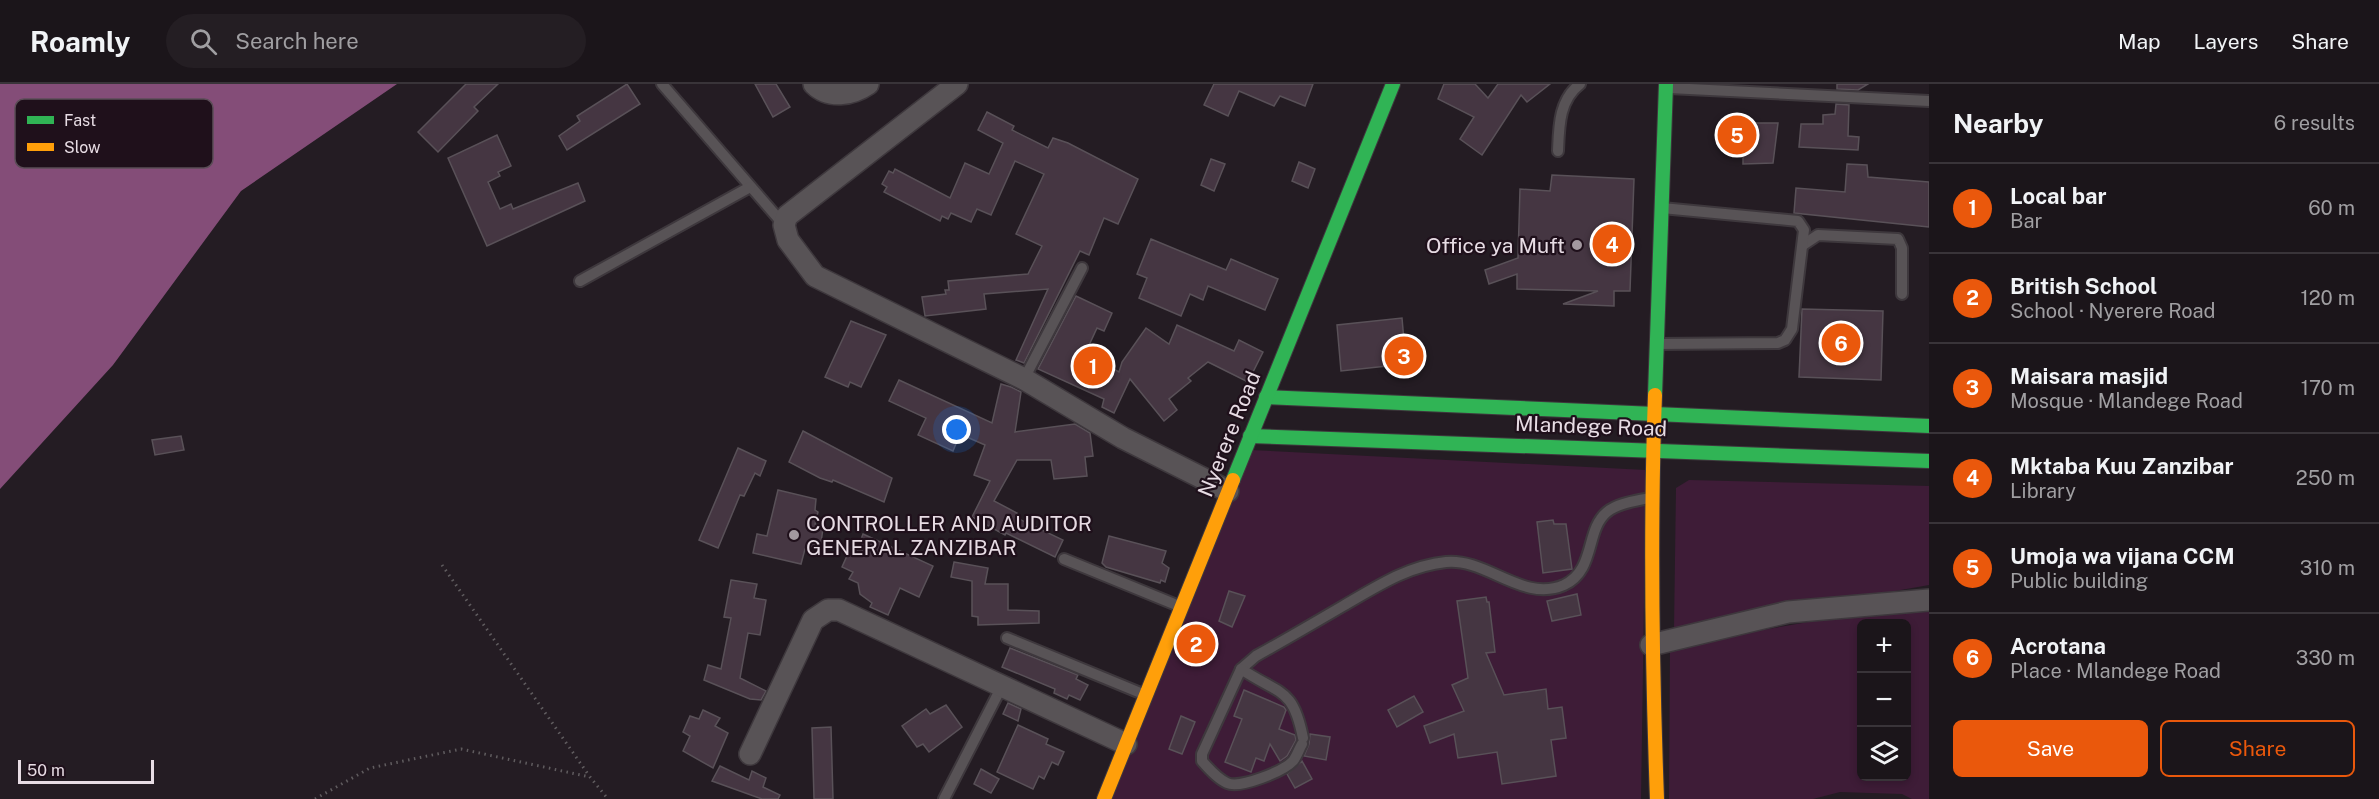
<!DOCTYPE html>
<html lang="en">
<head>
<meta charset="utf-8">
<style>
	:root { --surface:#1b151a; --page:#241e23; --text:#f1f3f6; --muted:#a09fa2; --line:#393439; --accent:#ea580c }
	body { margin:0; font-family:"Public Sans",sans-serif; background:var(--page); color:var(--text) }
	.controls { position:absolute; right:18px; bottom:18px; display:grid; overflow:hidden; border-radius:9px; box-shadow:0 3px 9px #0003 }
	.controls button { width:54px; height:54px; display:grid; place-items:center; padding:0; border:0; border-bottom:2px solid var(--line); background:var(--surface); color:var(--text); font:30px sans-serif }
	.scale { position:absolute; left:18px; bottom:15px; width:136px; box-sizing:border-box; padding-left:6px; border:3px solid #e7dce4; border-top:0; font-size:16px; line-height:21px; white-space:nowrap; color:#e7dce4; -webkit-text-stroke:4px #1f101b; paint-order:stroke }
	.you { position:absolute; left:957px; top:346px; width:21px; height:21px; margin:-15px; border:4px solid #fff; border-radius:50%; background:#1a73e8; box-shadow:0 0 0 9px #1a73e833 }
	.badge { display:grid; place-items:center; width:39px; height:39px; border-radius:50%; background:var(--accent); color:#fff; font-size:20px; font-weight:700 }
	.pin { position:absolute; translate:-50% -50%; border:3px solid #fff; box-shadow:0 2px 6px #0006 }
	.list { margin:0; padding:0; list-style:none }
	h2 { display:flex; justify-content:space-between; align-items:center; height:78px; margin:0; padding:0 24px; font-size:26px }
	h2 small { font-size:20px; font-weight:400; color:var(--muted) }
	.list li { display:grid; grid-template-columns:39px 1fr auto; gap:18px; align-items:center; box-sizing:border-box; height:90px; padding:0 24px; border-top:2px solid var(--line) }
	.list b { display:block; font-size:22px; white-space:nowrap }
	.list p { margin:0; font-size:20px; white-space:nowrap; color:var(--muted) }
	.list em { font-size:20px; font-style:normal; color:var(--muted) }
	.actions { display:flex; gap:12px; padding:18px 24px }
	.actions a { flex:1; padding:14px 0; border:2px solid var(--accent); border-radius:9px; text-align:center; font-size:21px; color:var(--accent) }
	.actions .main { background:var(--accent); color:#fff }
	.icon { flex:none; width:33px; height:33px; fill:none; stroke:currentColor; stroke-width:2; stroke-linecap:round; stroke-linejoin:round }
	.map { position:relative; flex:none; width:1929px; height:715px; overflow:hidden }
	header { display:flex; align-items:center; gap:36px; box-sizing:border-box; height:84px; padding:0 30px; background:var(--surface); border-bottom:2px solid var(--line) }
	header strong { font-size:28px }
	nav { display:flex; gap:33px; margin-inline-start:auto; font-size:21px }
	.search { width:420px; height:54px; background:var(--page); display:flex; align-items:center; gap:15px; box-sizing:border-box; padding:0 21px; border-radius:33px; color:var(--muted); font-size:22px }
	main { display:flex }
	aside { flex:1; background:var(--surface) }
	.map>svg:first-child { display:block }
	.green { fill:#3e1c37; fill-rule:evenodd }
	.water { fill:#844d78 }
	.building { fill:#453642; stroke:#595158; stroke-width:1.5 }
	.lines { fill:none; stroke-linecap:round; stroke-linejoin:round }
	.lane-casing { stroke:#3e383d; stroke-width:14 }
	.street-casing { stroke:#3e383d; stroke-width:24 }
	.fast-casing { stroke:#3e383d; stroke-width:16 }
	.slow-casing { stroke:#3e383d; stroke-width:16 }
	.path { stroke:#605c5f; stroke-width:3; stroke-dasharray:1.5 4.5; stroke-linecap:butt }
	.lane { stroke:#585356; stroke-width:10 }
	.street { stroke:#585356; stroke-width:21 }
	.fast { stroke:#30b455; stroke-width:14 }
	.slow { stroke:#ff9f0a; stroke-width:14 }
	.poi-dot { fill:#a399a0; stroke:#1f101b; stroke-width:2 }
	.labels { text-anchor:middle; dominant-baseline:central; stroke-width:4.5; stroke-linejoin:round; paint-order:stroke }
	.poi-label { font-size:21px; fill:#e7dce4; stroke:#1f101b; text-anchor:end }
	.street-label { font-size:21px; fill:#e7dce4; stroke:#1f101b }
	.key { fill:#1f101b; stroke:#5b4d57; stroke-width:1.5 }
	.key-label { font-size:16px; fill:#e7dce4 }
</style>
</head>
<body>
<header>
<strong>Roamly</strong>
<div class="search"><svg class="icon" aria-label="search" viewBox="0 0 24 24"><circle cx="10" cy="10" r="6"/><path d="M15 15l6 6"/></svg>Search here</div>
<nav><a>Map</a><a>Layers</a><a>Share</a></nav>
</header>
<main>
<div class="map">
<svg width="1929" height="715" viewBox="0 0 1929 715">
	<rect width="100%" height="100%" fill="#241c23"/>
	<g class="green">
		<path d="M 1250,366 L 1646,386 L 1641,715 L 1108,715 Z"/>
		<path d="M 1689,396 L 1929,402 L 1929,501 L 1674,546 L 1676,404 Z"/>
		<path d="M 1929,517 L 1929,715 L 1912,715 L 1902,710 L 1840,708 L 1813,715 L 1669,715 L 1670,562 ZM 1862,540 L 1906,540 L 1906,692 L 1862,692 Z"/>
	</g>
	<path class="water" d="M 0,0 L 397,0 L 241,107 L 113,281 L 0,405 Z"/>
	<g class="building">
		<path d="M 466,0 L 498,0 L 474,23 L 478,27 L 438,68 L 418,48 Z"/>
		<path d="M 627,0 L 640,20 L 567,66 L 559,52 L 580,37 L 577,32 Z"/>
		<path d="M 755,0 L 776,0 L 790,23 L 773,33 Z"/>
		<path d="M 1214,0 L 1313,0 L 1305,22 L 1280,12 L 1274,22 L 1239,7 L 1228,32 L 1204,21 Z"/>
		<path d="M 1444,0 L 1475,0 L 1488,14 L 1498,0 L 1550,0 L 1527,18 L 1521,11 L 1482,71 L 1460,55 L 1474,33 L 1438,15 Z"/>
		<path d="M 1837,0 L 1868,0 L 1858,6 L 1837,5 Z"/>
		<path d="M 1836,20 L 1849,21 L 1848,52 L 1859,53 L 1858,66 L 1799,63 L 1801,40 L 1823,40 L 1823,31 L 1835,30 Z"/>
		<path d="M 987,28 L 1014,42 L 1012,46 L 1048,64 L 1053,54 L 1068,59 L 1138,95 L 1118,140 L 1104,134 L 1089,171 L 1080,167 L 1024,279 L 1016,276 L 1048,205 L 984,210 L 986,225 L 925,232 L 922,213 L 946,210 L 945,206 L 949,206 L 948,197 L 1028,190 L 1042,162 L 1016,150 L 1044,90 L 1015,77 L 991,131 L 977,125 L 971,138 L 951,129 L 948,135 L 942,132 L 940,137 L 884,108 L 887,103 L 882,100 L 889,87 L 893,89 L 895,85 L 950,114 L 965,79 L 989,90 L 1003,59 L 978,46 Z"/>
		<path d="M 1743,39 L 1778,39 L 1773,79 L 1743,80 Z"/>
		<path d="M 497,51 L 511,82 L 498,88 L 500,92 L 488,98 L 500,125 L 511,120 L 513,125 L 578,99 L 585,117 L 487,162 L 448,74 Z"/>
		<path d="M 1211,75 L 1225,80 L 1214,107 L 1201,101 Z"/>
		<path d="M 1299,78 L 1315,85 L 1308,104 L 1292,97 Z"/>
		<path d="M 1847,80 L 1867,81 L 1868,93 L 1929,98 L 1929,143 L 1794,129 L 1796,104 L 1845,108 Z"/>
		<path d="M 1552,91 L 1634,95 L 1630,207 L 1614,207 L 1614,222 L 1563,220 L 1598,207 L 1517,205 L 1517,190 L 1489,200 L 1485,186 L 1518,174 L 1520,105 L 1550,107 Z"/>
		<path d="M 1151,155 L 1226,186 L 1231,175 L 1278,195 L 1265,226 L 1208,202 L 1203,216 L 1190,210 L 1181,232 L 1139,214 L 1147,194 L 1137,190 Z"/>
		<path d="M 1076,212 L 1112,229 L 1104,247 L 1097,244 L 1085,270 L 1119,288 L 1122,278 L 1146,244 L 1169,260 L 1177,241 L 1234,267 L 1239,256 L 1263,268 L 1248,298 L 1208,278 L 1188,294 L 1191,297 L 1169,315 L 1177,326 L 1164,337 L 1130,295 L 1114,329 L 1102,323 L 1104,315 L 1038,285 Z"/>
		<path d="M 1802,225 L 1883,227 L 1881,296 L 1799,293 Z"/>
		<path d="M 1402,234 L 1406,280 L 1341,287 L 1337,241 Z"/>
		<path d="M 851,237 L 886,251 L 861,303 L 850,298 L 848,303 L 825,293 Z"/>
		<path d="M 899,296 L 992,339 L 1001,300 L 1011,303 L 1021,308 L 1015,348 L 1075,340 L 1090,349 L 1093,372 L 1085,373 L 1087,392 L 1054,395 L 1051,376 L 1017,376 L 994,417 L 1017,429 L 1015,433 L 1063,456 L 1055,473 L 1006,449 L 1005,451 L 972,433 L 990,397 L 974,391 L 985,361 L 960,350 L 953,367 L 918,351 L 926,334 L 889,317 Z"/>
		<path d="M 803,347 L 892,394 L 884,418 L 833,396 L 832,398 L 820,394 L 789,378 Z"/>
		<path d="M 181,352 L 184,366 L 155,371 L 152,356 Z"/>
		<path d="M 738,364 L 766,377 L 760,392 L 755,389 L 744,412 L 740,411 L 718,464 L 699,456 Z"/>
		<path d="M 778,406 L 816,415 L 815,426 L 818,428 L 815,440 L 823,444 L 821,459 L 805,465 L 801,480 L 753,469 L 757,450 L 767,452 Z"/>
		<path d="M 1553,436 L 1554,440 L 1566,440 L 1572,485 L 1543,489 L 1537,438 Z"/>
		<path d="M 863,450 L 933,482 L 919,513 L 900,504 L 888,531 L 870,523 L 872,519 L 860,510 L 858,499 L 849,495 L 853,488 L 842,483 L 851,463 L 857,466 Z"/>
		<path d="M 1109,452 L 1166,467 L 1162,479 L 1169,484 L 1165,498 L 1161,496 L 1160,499 L 1106,483 L 1102,479 Z"/>
		<path d="M 954,478 L 988,484 L 985,500 L 1008,500 L 1008,526 L 1039,527 L 1039,539 L 978,541 L 978,533 L 972,532 L 972,497 L 951,493 Z"/>
		<path d="M 731,496 L 757,500 L 754,514 L 766,516 L 760,551 L 748,549 L 740,594 L 766,607 L 761,616 L 750,615 L 704,596 L 708,581 L 721,585 L 731,534 L 724,533 Z"/>
		<path d="M 1229,507 L 1245,512 L 1232,543 L 1219,537 Z"/>
		<path d="M 1577,510 L 1581,531 L 1552,537 L 1547,517 Z"/>
		<path d="M 1486,513 L 1487,518 L 1489,518 L 1495,568 L 1486,569 L 1504,611 L 1546,605 L 1548,625 L 1562,623 L 1566,654 L 1551,656 L 1556,692 L 1502,700 L 1497,668 L 1458,674 L 1454,650 L 1430,659 L 1424,642 L 1464,627 L 1452,601 L 1468,594 L 1457,517 Z"/>
		<path d="M 1010,564 L 1078,591 L 1076,595 L 1088,601 L 1080,616 L 1069,611 L 1067,615 L 1054,609 L 1055,605 L 1002,583 Z"/>
		<path d="M 1244,606 L 1284,623 L 1286,626 L 1279,645 L 1295,651 L 1296,656 L 1287,672 L 1280,677 L 1270,660 L 1264,677 L 1256,674 L 1251,688 L 1225,678 L 1242,635 L 1234,632 Z"/>
		<path d="M 1414,612 L 1423,628 L 1397,643 L 1388,626 Z"/>
		<path d="M 1008,619 L 1021,625 L 1018,637 L 1003,630 Z"/>
		<path d="M 946,621 L 962,643 L 929,668 L 923,660 L 917,663 L 902,642 L 926,625 L 930,630 Z"/>
		<path d="M 703,626 L 720,634 L 715,642 L 728,649 L 713,684 L 683,667 L 690,652 L 683,648 L 690,632 L 699,635 Z"/>
		<path d="M 1181,632 L 1195,638 L 1182,670 L 1169,665 Z"/>
		<path d="M 1018,641 L 1048,655 L 1046,660 L 1064,668 L 1058,681 L 1052,678 L 1044,695 L 1039,692 L 1033,705 L 997,688 Z"/>
		<path d="M 831,643 L 833,715 L 814,715 L 812,644 Z"/>
		<path d="M 1310,650 L 1330,653 L 1326,676 L 1304,672 L 1309,660 Z"/>
		<path d="M 1302,677 L 1312,695 L 1295,704 L 1287,690 Z"/>
		<path d="M 720,682 L 749,696 L 752,687 L 766,694 L 763,703 L 780,711 L 778,715 L 762,715 L 712,697 Z"/>
		<path d="M 981,685 L 999,695 L 991,709 L 974,700 Z"/>
	</g>
	<g class="lines">
		<defs>
			<g id="lane">
				<path d="M 662,0 L 784,141"/>
				<path d="M 1669,4 L 1929,17"/>
				<path d="M 1558,67 C 1559,42 1559,16 1580,0"/>
				<path d="M 1803,161 L 1818,151 L 1898,155 L 1902,164 L 1902,210"/>
				<path d="M 580,197 L 750,103"/>
				<path d="M 1657,260 L 1778,259 L 1785,256 L 1792,245 L 1804,146 L 1798,137 L 1662,124"/>
				<path d="M 1024,295 L 1082,184"/>
				<path d="M 1064,475 L 1179,522"/>
				<path d="M 1007,554 L 1143,610"/>
				<path d="M 1241,585 L 1256,572 C 1285,556 1314,539 1343,522 C 1376,503 1407,482 1446,478 C 1487,474 1523,519 1564,501 C 1596,486 1585,446 1607,428 C 1618,419 1636,417 1649,414"/>
				<path d="M 1302,660 C 1299,665 1297,672 1293,677 C 1284,687 1240,705 1227,699 C 1218,695 1208,684 1202,677 L 1202,670 L 1241,585 C 1280,611 1293,603 1303,654"/>
				<path d="M 944,715 L 1001,604"/>
			</g>
			<g id="street">
				<path d="M 814,0 C 829,15 852,11 868,0"/>
				<path d="M 957,0 L 787,132 L 784,141 L 788,156 L 815,192 L 1024,295 L 1123,354 L 1228,407"/>
				<path d="M 1651,561 L 1788,528 L 1929,516"/>
				<path d="M 750,670 L 813,536 L 828,526 L 839,526 L 1126,660"/>
			</g>
			<g id="fast">
				<path d="M 1655,311 L 1666,0"/>
				<path d="M 1266,313 L 1929,342"/>
				<path d="M 1250,352 L 1929,377"/>
				<path d="M 1233,396 L 1393,0"/>
			</g>
			<g id="slow">
				<path d="M 1655,311 C 1650,446 1652,580 1657,715"/>
				<path d="M 1104,715 L 1233,396"/>
			</g>
		</defs>
		<use href="#lane" class="lane-casing"/>
		<use href="#street" class="street-casing"/>
		<use href="#fast" class="fast-casing"/>
		<use href="#slow" class="slow-casing"/>
		<g class="path">
			<path d="M 442,481 L 590,693 L 608,715"/>
			<path d="M 315,715 L 370,684 L 461,665 L 590,693"/>
		</g>
		<use href="#lane" class="lane"/>
		<use href="#street" class="street"/>
		<use href="#fast" class="fast"/>
		<use href="#slow" class="slow"/>
	</g>
	<g class="poi-dot">
		<circle cx="1577" cy="161" r="6"/>
		<circle cx="794" cy="451" r="6"/>
	</g>
	<g class="labels">
		<g class="poi-label">
			<text x="1565" y="161">Office ya Muft</text>
			<text x="806" y="439" text-anchor="start">CONTROLLER AND AUDITOR<tspan x="806" dy="24">GENERAL ZANZIBAR</tspan></text>
		</g>
		<g class="street-label">
			<text transform="translate(1591 342) rotate(2)">Mlandege Road</text>
			<text transform="translate(1229 350) rotate(-68)">Nyerere Road</text>
		</g>
	</g>
	<rect x="15" y="15" width="198" height="69" rx="9" class="key"/>
	<rect x="27" y="32" width="27" height="8" fill="#30b455"/>
	<rect x="27" y="59" width="27" height="8" fill="#ff9f0a"/>
	<g class="key-label">
		<text x="64" y="42">Fast</text>
		<text x="64" y="69">Slow</text>
	</g>
</svg>
<div class="controls">
<button>+</button>
<button>−</button>
<button><svg class="icon" aria-label="layers" viewBox="0 0 24 24"><path d="M12 4l9 5-9 5-9-5zM3 14l9 5 9-5"/></svg></button>
</div>
<div class="scale">50 m</div>
<div class="you"></div>
<div class="pin badge" style="left:1093px;top:282px">1</div>
<div class="pin badge" style="left:1196px;top:560px">2</div>
<div class="pin badge" style="left:1404px;top:272px">3</div>
<div class="pin badge" style="left:1612px;top:160px">4</div>
<div class="pin badge" style="left:1737px;top:51px">5</div>
<div class="pin badge" style="left:1841px;top:259px">6</div>
</div>
<aside>
<h2>Nearby<small>6 results</small></h2>
<ul class="list">
<li><span class="badge">1</span><div><b>Local bar</b><p>Bar</p></div><em>60 m</em></li>
<li><span class="badge">2</span><div><b>British School</b><p>School · Nyerere Road</p></div><em>120 m</em></li>
<li><span class="badge">3</span><div><b>Maisara masjid</b><p>Mosque · Mlandege Road</p></div><em>170 m</em></li>
<li><span class="badge">4</span><div><b>Mktaba Kuu Zanzibar</b><p>Library</p></div><em>250 m</em></li>
<li><span class="badge">5</span><div><b>Umoja wa vijana CCM</b><p>Public building</p></div><em>310 m</em></li>
<li><span class="badge">6</span><div><b>Acrotana</b><p>Place · Mlandege Road</p></div><em>330 m</em></li>
</ul>
<div class="actions"><a class="main">Save</a><a>Share</a></div>
</aside>
</main>
</body>
</html>
